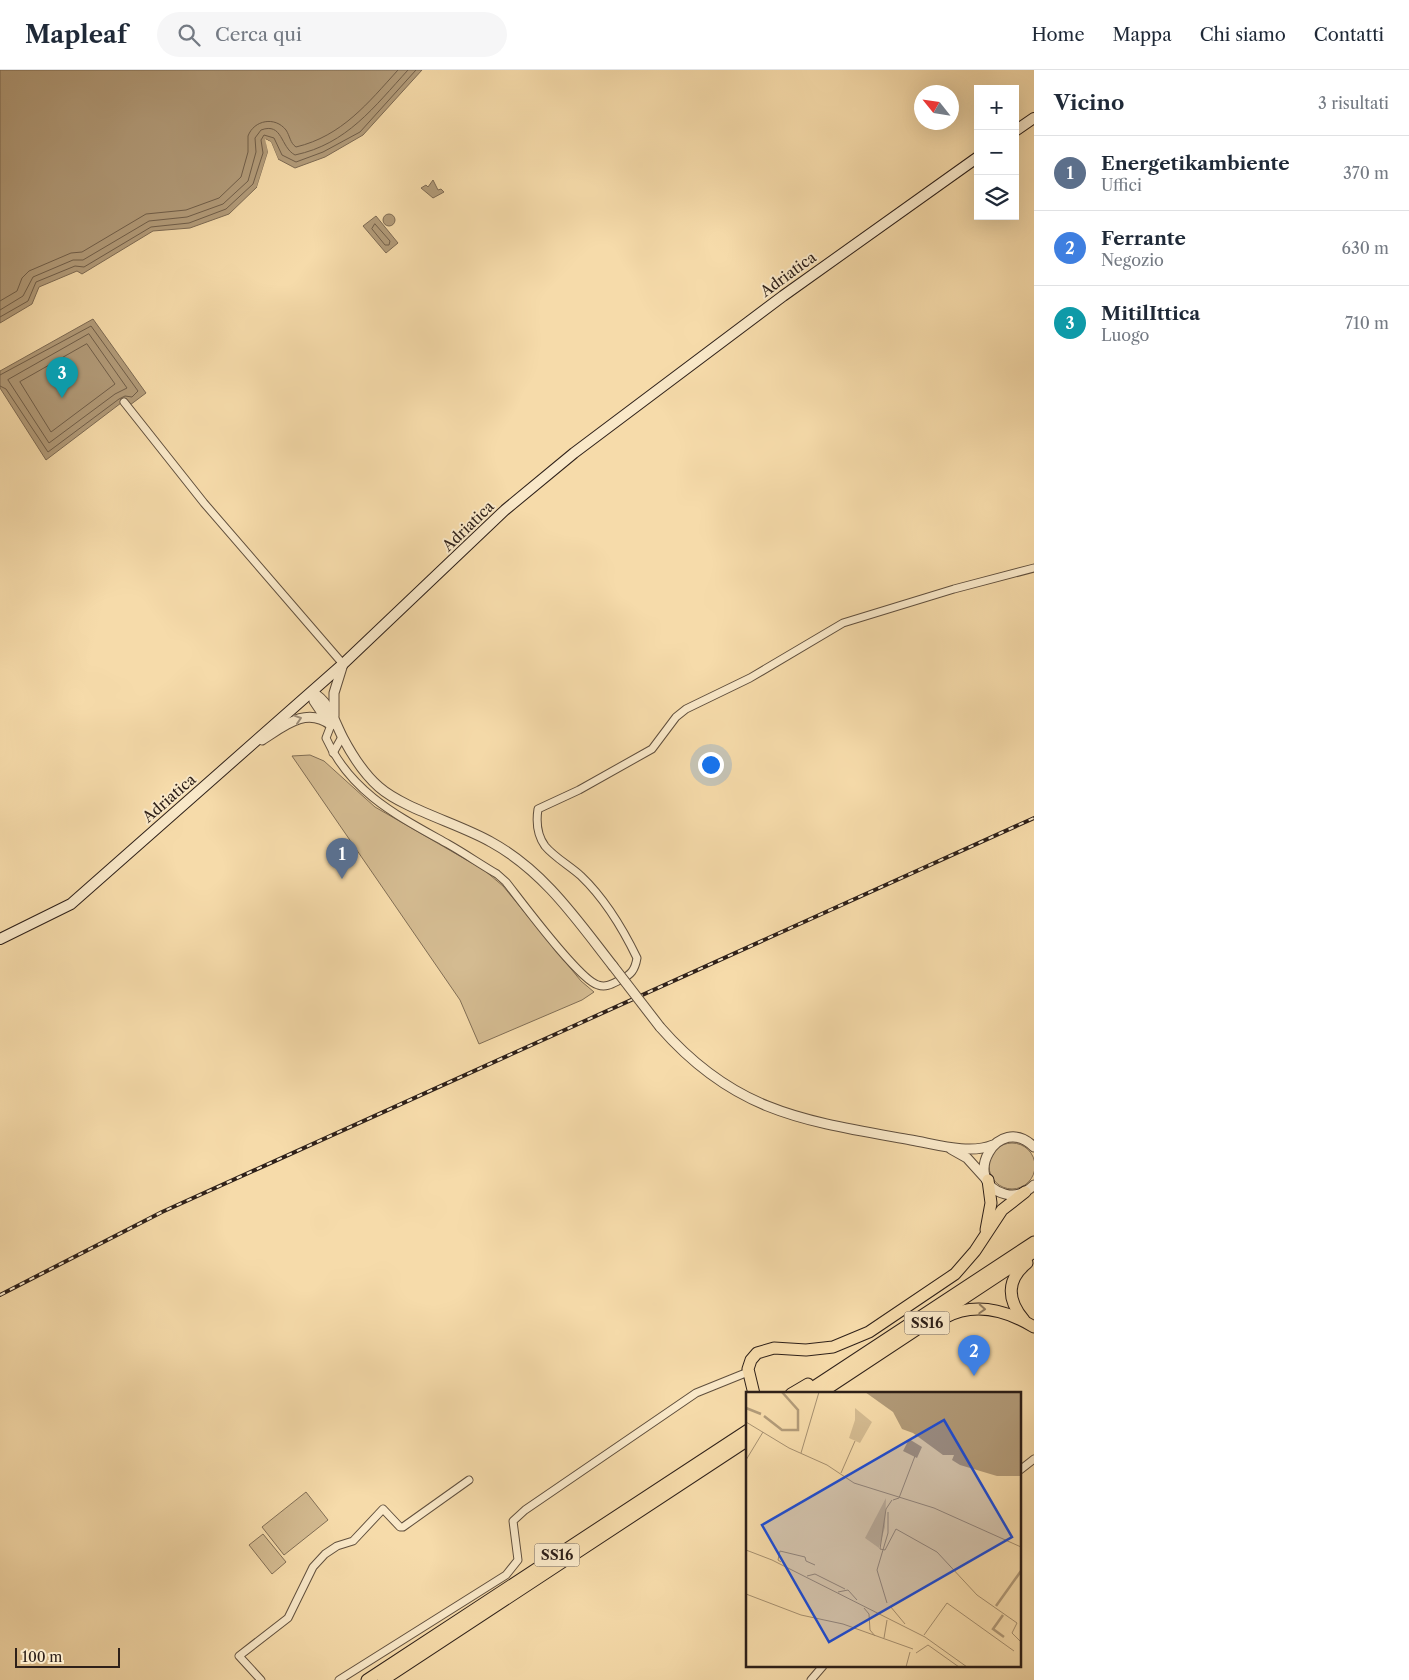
<!DOCTYPE html>
<html lang="it">
<head>
<meta charset="utf-8">
<style>
	:root { --surface:#fff; --page:#f6f6f7; --text:#1f2937; --muted:#747a83; --line:#e0e1e3; --accent:#8f2418 }
	body { margin:0; font-family:"Libre Caslon Text",serif; background:var(--page); color:var(--text) }
	.controls { position:absolute; right:15px; top:15px; display:grid; overflow:hidden; border-radius:0px; box-shadow:0 5px 20px #0002 }
	.controls button { width:45px; height:45px; display:grid; place-items:center; padding:0; border:0; border-bottom:1px solid var(--line); background:var(--surface); color:var(--text); font:25px sans-serif }
	.compass { position:absolute; left:914px; top:15px; width:45px; height:45px; border-radius:50%; background:var(--surface); box-shadow:0 5px 20px #0002; rotate:300deg }
	.scale { position:absolute; left:15px; bottom:12px; width:105px; box-sizing:border-box; padding-left:5px; border:2px solid #2e2019; border-top:0; font-size:14px; line-height:18px; white-space:nowrap; color:#2e2019; -webkit-text-stroke:4px #f9e8c8; paint-order:stroke }
	.you { position:absolute; left:710px; top:694px; width:18px; height:18px; margin:-12px; border:4px solid #fff; border-radius:50%; background:#1a73e8; box-shadow:0 0 0 8px #1a73e833 }
	.badge { display:grid; place-items:center; width:32px; height:32px; border-radius:50%; background:var(--accent); color:#fff; font-size:16px; font-weight:700 }
	.pin { position:absolute; translate:-50% -41px; filter:drop-shadow(0 1px 2px #0008) }
	.pin::after { content:''; position:absolute; top:26px; width:18px; height:15px; background:inherit; clip-path:polygon(0 0,100% 0,50% 100%) }
	.list { margin:0; padding:0; list-style:none }
	h2 { display:flex; justify-content:space-between; align-items:center; height:65px; margin:0; padding:0 20px; font-size:21px }
	h2 small { font-size:16px; font-weight:400; color:var(--muted) }
	.list li { display:grid; grid-template-columns:32px 1fr auto; gap:15px; align-items:center; box-sizing:border-box; height:75px; padding:0 20px; border-top:1px solid var(--line) }
	.list b { display:block; font-size:19px; white-space:nowrap }
	.list p { margin:0; font-size:16px; white-space:nowrap; color:var(--muted) }
	.list em { font-size:16px; font-style:normal; color:var(--muted) }
	.icon { flex:none; width:28px; height:28px; fill:none; stroke:currentColor; stroke-width:2; stroke-linecap:round; stroke-linejoin:round }
	.map { position:relative; flex:none; width:1034px; height:1610px; overflow:hidden }
	header { display:flex; align-items:center; gap:30px; box-sizing:border-box; height:70px; padding:0 25px; background:var(--surface); border-bottom:1px solid var(--line) }
	header strong { font-size:24px }
	nav { display:flex; gap:28px; margin-inline-start:auto; font-size:18px }
	.search { width:350px; height:45px; background:var(--page); display:flex; align-items:center; gap:12px; box-sizing:border-box; padding:0 18px; border-radius:28px; color:var(--muted); font-size:19px }
	main { display:flex }
	aside { flex:1; background:var(--surface) }
	.map>svg:first-child { display:block }
	.green { fill:#d4bb91; stroke:#816e55 }
	.water { fill:#b29b79; stroke:#7d6a53 }
	.pier { fill:#f6dbaa }
	.lines { fill:none; stroke-linecap:round; stroke-linejoin:round }
	.shore { stroke:#705e49; stroke-width:1 }
	.minor-casing { stroke:#604f3d; stroke-width:9 }
	.tertiary-casing { stroke:#604f3d; stroke-width:11 }
	.secondary-casing { stroke:#2e2019; stroke-width:12 }
	.trunk-casing { stroke:#2e2019; stroke-width:13 }
	.minor { stroke:#f9e8c8; stroke-width:7 }
	.tertiary { stroke:#f9e8c8; stroke-width:9 }
	.secondary { stroke:#f9e8c8; stroke-width:10 }
	.trunk { stroke:#f6dbaa; stroke-width:11 }
	.rail-casing { stroke:#2e2019; stroke-width:4 }
	.rail { stroke:#f9e8c8; stroke-width:2; stroke-dasharray:5.5; stroke-linecap:butt }
	.tertiary-bridge-casing { stroke:#604f3d; stroke-width:11; stroke-linecap:butt }
	.tertiary-bridge { stroke:#f9e8c8; stroke-width:9 }
	.oneway { stroke:#9e8e79 }
	.oneway2 { stroke:#927e62 }
	.labels { text-anchor:middle; dominant-baseline:central; stroke-width:4; stroke-linejoin:round; paint-order:stroke }
	.shield { fill:#f9e8c8; stroke:#6b5c4e; stroke-width:1 }
	.shield-label { font-size:14px; font-weight:bold; fill:#2e2019 }
	.street-label { font-size:15px; fill:#2e2019; stroke:#f9e8c8 }
	.inset-river { fill:none; stroke:#b29b79; stroke-width:2.5 }
	.inset-road { fill:none; stroke:#a69070; stroke-width:1 }
	.view { fill:#1d4ed8; fill-opacity:0.15; stroke:#1d4ed8; stroke-width:2.5 }
	.inset-edge { fill:none; stroke:#2e2019; stroke-width:2.5 }
</style>
</head>
<body>
<header>
<strong>Mapleaf</strong>
<div class="search"><svg class="icon" aria-label="search" viewBox="0 0 24 24"><circle cx="10" cy="10" r="6"/><path d="M15 15l6 6"/></svg>Cerca qui</div>
<nav><a>Home</a><a>Mappa</a><a>Chi siamo</a><a>Contatti</a></nav>
</header>
<main>
<div class="map">
<svg width="1034" height="1610" viewBox="0 0 1034 1610">
	<rect width="100%" height="100%" fill="#f6dbaa"/>
	<filter id="stains"><feTurbulence type="fractalNoise" baseFrequency=".004" numOctaves="4"/><feColorMatrix values="0 0 0 0 .2 0 0 0 0 .09 0 0 0 0 .02 0 0 0 .5 -.17"/></filter>
	<radialGradient id="worn" r=".72"><stop offset=".6" stop-color="#630" stop-opacity="0"/><stop offset="1" stop-color="#630" stop-opacity=".3"/></radialGradient>
	<g class="green">
		<path d="M 310,685 L 324,691 L 375,737 L 484,800 L 503,816 L 581,911 L 594,922 L 582,930 L 479,974 L 460,930 L 292,686 Z"/>
		<circle cx="1012" cy="1096" r="23"/>
		<path d="M 306,1422 L 328,1450 L 284,1485 L 262,1457 Z"/>
		<path d="M 263,1464 L 286,1492 L 272,1504 L 249,1475 Z"/>
	</g>
	<g class="water">
		<path d="M 0,0 L 422,0 L 363,65 L 325,87 L 295,98 L 278,89 L 271,72 L 266,69 L 268,82 L 257,117 L 229,144 L 190,158 L 153,161 L 82,204 L 77,201 L 39,217 L 32,234 L 0,253 Z"/>
		<path d="M 433,110 L 438,120 L 441,119 L 444,122 L 433,128 L 421,118 L 426,115 L 428,117 Z"/>
		<circle cx="389" cy="150" r="6"/>
		<path d="M 376,146 L 398,173 L 386,183 L 363,156 Z"/>
		<path d="M 93,249 L 146,323 L 130,335 L 121,333 L 46,390 L 0,318 L 0,301 Z"/>
	</g>
	<path class="pier" d="M 265,69 L 271,72 L 278,89 L 278,92 L 269,73 L 270,83 L 259,119 L 257,117 L 268,82 Z"/>
	<g class="lines">
		<g class="shore">
			<path d="M 375,154 L 390,171 L 389,175 L 385,175 L 372,159 Z"/>
			<path d="M 0,231 L 17,221 L 22,208 L 29,201 L 71,183 L 82,182 L 146,144 L 186,140 L 219,128 L 241,107 L 248,82 L 248,66 C 254,50 275,46 286,60 C 290,66 290,73 296,77 C 342,66 368,33 398,0"/>
			<path d="M 0,240 L 23,226 L 33,207 L 73,190 L 83,190 L 149,151 L 187,147 L 223,134 L 248,111 L 256,82 L 255,68 L 261,60 C 283,52 280,77 295,85 C 347,74 374,37 408,0"/>
			<path d="M 0,247 L 28,231 L 36,212 L 75,196 L 84,197 L 151,157 L 189,153 L 226,139 L 253,114 L 263,83 L 261,70 L 264,65 L 274,68 L 282,85 L 296,92 L 323,82 L 360,62 L 416,0"/>
			<path d="M 89,264 L 127,318 L 115,324 L 49,373 L 8,310 Z"/>
			<path d="M 87,274 L 115,314 L 51,362 L 20,312 Z"/>
			<path d="M 0,305 L 91,256 L 138,321 L 132,327 L 125,326 L 119,329 L 48,382 L 6,319 L 0,316"/>
		</g>
		<defs>
			<g id="minor">
				<path d="M 124,332 L 204,433 L 343,594"/>
				<path d="M 331,655 L 326,668 C 351,723 398,746 448,774 C 464,783 480,794 497,804 L 506,812 C 521,831 579,910 598,915 C 606,918 612,914 620,910 C 631,905 635,900 637,888 C 623,859 604,828 581,806 C 570,796 554,787 545,776 C 537,765 536,752 538,739 L 579,720 L 652,679 L 676,647 L 686,639 L 750,608 L 843,553 L 954,519 L 1034,498"/>
				<path d="M 333,683 L 342,667"/>
				<path d="M 1020,1400 L 1034,1389"/>
				<path d="M 261,1610 L 239,1586 L 288,1548 L 313,1497 L 325,1484 L 337,1476 L 353,1471 L 383,1439 L 400,1457 L 403,1457 L 469,1410"/>
				<path d="M 339,1610 L 506,1505 L 518,1490 L 513,1451 L 525,1440 L 696,1323 L 748,1302"/>
				<path d="M 811,1610 L 823,1596"/>
			</g>
			<g id="tertiary">
				<path d="M 312,622 C 330,632 334,651 343,668 C 352,685 364,704 379,717 C 404,739 460,754 491,772 C 544,801 577,850 613,896"/>
				<path d="M 312,622 L 314,631 L 328,652"/>
				<path d="M 334,646 L 334,623 L 343,594"/>
				<path d="M 262,670 C 284,656 306,636 331,655"/>
				<path d="M 660,957 C 735,1043 805,1051 911,1070 C 935,1074 969,1085 993,1075"/>
				<path d="M 1034,1077 C 998,1041 959,1112 1005,1124 C 1016,1127 1026,1123 1034,1115"/>
				<path d="M 951,1079 L 967,1088 L 986,1109"/>
			</g>
			<g id="secondary">
				<path d="M 1015,61 L 1034,48"/>
				<path d="M 0,869 L 71,834 L 343,594 L 505,440 L 574,383 L 783,226 L 978,87"/>
			</g>
			<g id="trunk">
				<path d="M 986,1160 L 991,1133 L 988,1110"/>
				<path d="M 944,1248 C 975,1231 1006,1240 1034,1257"/>
				<path d="M 1024,1250 C 1007,1230 1006,1210 1027,1193"/>
				<path d="M 754,1324 L 748,1299 L 751,1290 L 757,1283 L 774,1278 L 806,1280 L 833,1277 L 869,1262 L 955,1204 L 975,1181 L 1002,1140 L 1025,1122"/>
				<path d="M 791,1324 L 808,1314"/>
				<path d="M 803,1324 L 1034,1172"/>
				<path d="M 819,1324 L 1034,1182"/>
				<path d="M 367,1610 L 748,1360"/>
				<path d="M 383,1610 L 748,1370"/>
			</g>
		</defs>
		<use href="#minor" class="minor-casing"/>
		<use href="#tertiary" class="tertiary-casing"/>
		<use href="#secondary" class="secondary-casing"/>
		<use href="#trunk" class="trunk-casing"/>
		<use href="#minor" class="minor"/>
		<use href="#tertiary" class="tertiary"/>
		<use href="#secondary" class="secondary"/>
		<use href="#trunk" class="trunk"/>
		<defs>
			<path id="rail" d="M 0,1225 L 162,1142 L 1034,748"/>
		</defs>
		<use href="#rail" class="rail-casing"/>
		<use href="#rail" class="rail"/>
		<defs>
			<path id="tertiary-bridge" d="M 613,896 L 660,957"/>
		</defs>
		<use href="#tertiary-bridge" class="tertiary-bridge-casing"/>
		<use href="#tertiary-bridge" class="tertiary-bridge"/>
	</g>
	<defs><path id="oneway-chevron" d="M-2-3.5L2.5 0L-2 3.5" fill="none" stroke-width="1.6" stroke-linecap="round" stroke-linejoin="round" transform="scale(1.25)"/></defs>
	<use class="oneway" href="#oneway-chevron" transform="translate(298 649) rotate(-18)"/>
	<use class="oneway2" href="#oneway-chevron" transform="translate(982 1239) rotate(3)"/>
	<g class="labels">
		<g class="shield">
			<rect x="904.5" y="1241.5" width="45" height="23" rx="4"/>
			<rect x="534.5" y="1473.5" width="45" height="23" rx="4"/>
		</g>
		<g class="shield-label">
			<text x="927" y="1253">SS16</text>
			<text x="557" y="1485">SS16</text>
		</g>
		<g class="street-label">
			<text transform="translate(788 204) rotate(-36)">Adriatica</text>
			<text transform="translate(468 456) rotate(-44)">Adriatica</text>
			<text transform="translate(169 728) rotate(-41)">Adriatica</text>
		</g>
	</g>
	<g transform="translate(746 1322)">
		<rect width="275" height="275" fill="#f6dbaa"/>
		<path d="M 109,16 L 126,30 L 114,51 L 103,46 L 109,28 ZM 140,106 L 139,135 L 133,156 L 119,146 Z" fill="#d4bb91"/>
		<path d="M 119,0 L 275,0 L 275,84 L 251,84 L 214,73 L 206,68 L 208,63 L 197,63 L 167,41 L 156,37 L 147,20 ZM 163,47 L 176,55 L 171,66 L 157,59 Z" fill="#b29b79"/>
		<path class="inset-river" d="M 0,16 L 15,22M 18,24 L 36,38 L 52,38 L 52,18 L 36,0M 250,214 L 275,179M 257,223 L 247,237 L 258,245"/>
		<path class="inset-road" d="M 0,30 L 43,56 L 81,73 L 108,91 L 188,116 L 275,155M 55,61 L 73,0M 0,68 L 17,40M 95,81 L 109,49M 146,108 L 140,117 L 134,157 L 139,158 L 150,137 L 191,160 L 231,203 L 271,231 L 266,241 L 275,250M 147,108 L 153,106 L 169,64M 0,158 L 26,168 L 179,245 L 221,275M 35,170 L 32,168 L 34,159 L 59,165 L 60,169 L 69,173M 61,184 L 69,182 L 99,197M 92,200 L 102,198 L 111,208M 0,202 L 55,223 L 97,232 L 167,257M 141,211 L 131,178 L 142,141 L 142,120M 144,214 L 159,232M 118,216 L 123,222 L 124,238 L 129,244M 178,243 L 201,211 L 268,259M 138,246 L 141,228M 170,261 L 182,253 L 213,275M 160,275 L 164,260"/>
		<path class="view" d="M 198,28 L 266,145 L 83,250 L 16,133 Z"/>
		<rect width="275" height="275" class="inset-edge"/>
	</g>
	<rect width="100%" height="100%" filter="url(#stains)"/>
	<rect width="100%" height="100%" fill="url(#worn)"/>
</svg>
<div class="controls">
<button>+</button>
<button>−</button>
<button><svg class="icon" aria-label="layers" viewBox="0 0 24 24"><path d="M12 4l9 5-9 5-9-5zM3 14l9 5 9-5"/></svg></button>
</div>
<svg class="compass" viewBox="-18 -18 36 36"><path d="M0-13l5 13h-10z" fill="#e53935"/><path d="M0 13l5-13h-10z" fill="#747a83"/></svg>
<div class="scale">100 m</div>
<div class="you"></div>
<div class="pin badge" style="left:342px;top:809px;background:#5c6f8a">1</div>
<div class="pin badge" style="left:974px;top:1306px;background:#3f7fe0">2</div>
<div class="pin badge" style="left:62px;top:328px;background:#0f9aa8">3</div>
</div>
<aside>
<h2>Vicino<small>3 risultati</small></h2>
<ul class="list">
<li><span class="badge" style="background:#5c6f8a">1</span><div><b>Energetikambiente</b><p>Uffici</p></div><em>370 m</em></li>
<li><span class="badge" style="background:#3f7fe0">2</span><div><b>Ferrante</b><p>Negozio</p></div><em>630 m</em></li>
<li><span class="badge" style="background:#0f9aa8">3</span><div><b>MitilIttica</b><p>Luogo</p></div><em>710 m</em></li>
</ul>
</aside>
</main>
</body>
</html>
